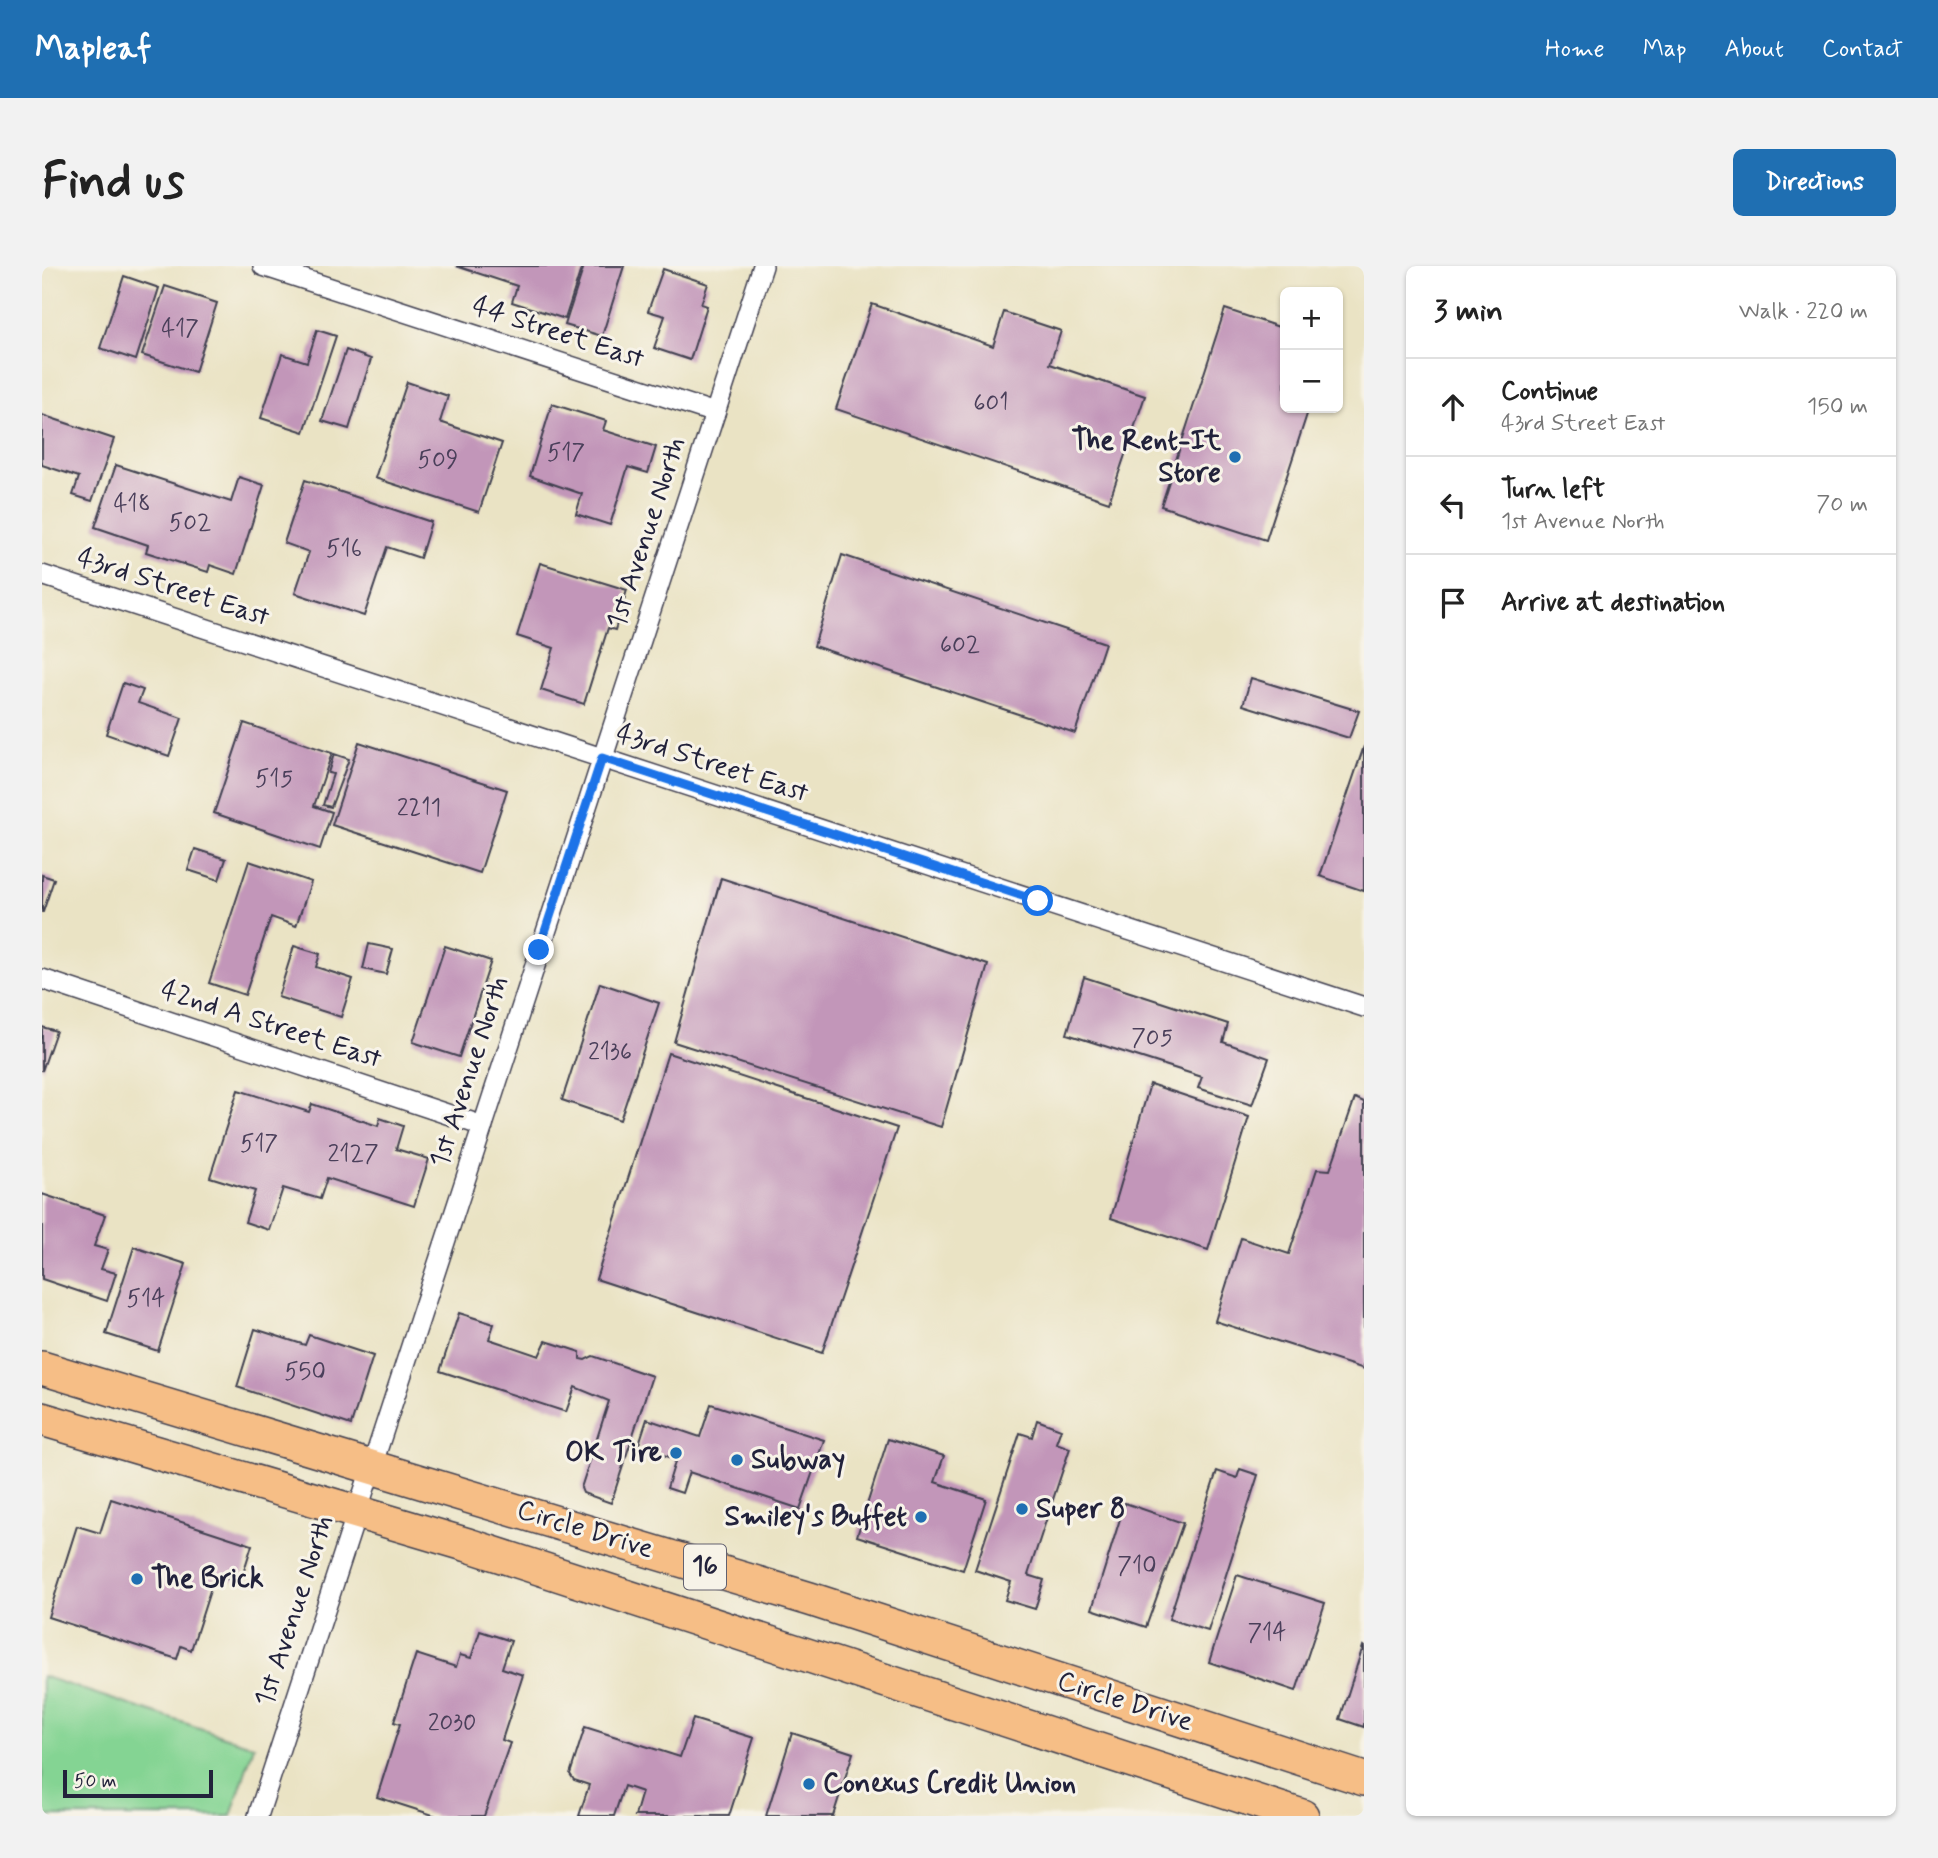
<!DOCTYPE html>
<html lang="en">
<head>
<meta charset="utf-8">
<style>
	:root { --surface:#fff; --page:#f2f2f2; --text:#222; --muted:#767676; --line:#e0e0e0; --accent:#1f6fb2 }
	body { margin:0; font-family:Mynerve,sans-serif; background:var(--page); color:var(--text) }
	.controls { position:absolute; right:21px; top:21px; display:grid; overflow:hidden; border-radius:10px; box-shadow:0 2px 5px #0004 }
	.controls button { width:63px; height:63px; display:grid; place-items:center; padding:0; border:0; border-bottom:2px solid var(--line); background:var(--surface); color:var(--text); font:35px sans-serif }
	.scale { position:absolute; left:21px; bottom:18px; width:150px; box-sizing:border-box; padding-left:7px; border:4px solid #22223b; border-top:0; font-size:19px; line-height:24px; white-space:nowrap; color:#22223b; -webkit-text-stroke:5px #f7f3e8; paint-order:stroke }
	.stop { position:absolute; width:21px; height:21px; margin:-16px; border:5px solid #1a73e8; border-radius:50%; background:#fff }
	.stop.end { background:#1a73e8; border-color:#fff; box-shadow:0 2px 7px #0008 }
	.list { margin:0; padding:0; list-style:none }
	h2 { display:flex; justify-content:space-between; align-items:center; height:91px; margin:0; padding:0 28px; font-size:30px }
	h2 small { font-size:23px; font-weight:400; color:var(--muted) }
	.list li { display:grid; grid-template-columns:46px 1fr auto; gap:21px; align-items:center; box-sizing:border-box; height:98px; padding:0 28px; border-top:2px solid var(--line) }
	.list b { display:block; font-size:26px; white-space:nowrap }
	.list p { margin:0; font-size:23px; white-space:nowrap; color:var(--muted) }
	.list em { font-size:23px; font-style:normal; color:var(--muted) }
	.icon { flex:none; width:38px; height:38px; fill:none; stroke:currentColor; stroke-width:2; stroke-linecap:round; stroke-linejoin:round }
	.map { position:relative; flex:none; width:1322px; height:1550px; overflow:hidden; border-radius:10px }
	header { display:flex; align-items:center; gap:42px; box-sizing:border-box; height:98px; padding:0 35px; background:var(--accent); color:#fff }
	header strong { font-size:33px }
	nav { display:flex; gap:38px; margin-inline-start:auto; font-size:24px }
	.intro { display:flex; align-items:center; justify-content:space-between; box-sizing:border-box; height:168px; padding:0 42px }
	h1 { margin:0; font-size:49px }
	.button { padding:18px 32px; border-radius:10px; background:var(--accent); color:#fff; font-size:24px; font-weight:700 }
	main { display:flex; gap:42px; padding:0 42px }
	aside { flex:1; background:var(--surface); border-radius:10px; box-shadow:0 2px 5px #0004 }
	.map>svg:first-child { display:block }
	.green { fill:#84d493; stroke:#537b67; stroke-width:2 }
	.building { fill:#c296b9 }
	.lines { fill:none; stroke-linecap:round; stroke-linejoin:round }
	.minor-casing { stroke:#403f50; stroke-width:22 }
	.trunk-casing { stroke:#403f50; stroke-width:36 }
	.minor { stroke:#fff; stroke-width:19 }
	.trunk { stroke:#f6be86; stroke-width:33 }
	.route { stroke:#1a73e8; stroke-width:9 }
	.poi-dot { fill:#1f6fb2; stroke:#f7f3e8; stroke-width:2.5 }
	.labels { text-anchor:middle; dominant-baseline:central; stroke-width:6; stroke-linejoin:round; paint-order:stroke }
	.number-label { font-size:24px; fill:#4a3f5a }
	.shield { fill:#f7f3e8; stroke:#62616f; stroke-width:2 }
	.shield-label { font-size:26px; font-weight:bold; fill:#22223b }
	.street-label { font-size:28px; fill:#22223b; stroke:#f7f3e8 }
	.poi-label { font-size:28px; font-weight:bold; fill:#22223b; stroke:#f7f3e8; text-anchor:start }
</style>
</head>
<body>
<header>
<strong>Mapleaf</strong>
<nav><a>Home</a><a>Map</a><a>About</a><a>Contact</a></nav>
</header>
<div class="intro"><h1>Find us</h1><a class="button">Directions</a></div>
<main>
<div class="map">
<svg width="1322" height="1550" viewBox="0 0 1322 1550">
	<rect width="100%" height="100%" fill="#f7f3e8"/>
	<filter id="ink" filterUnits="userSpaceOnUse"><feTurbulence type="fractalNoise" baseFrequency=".0143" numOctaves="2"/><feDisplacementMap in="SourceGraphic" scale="14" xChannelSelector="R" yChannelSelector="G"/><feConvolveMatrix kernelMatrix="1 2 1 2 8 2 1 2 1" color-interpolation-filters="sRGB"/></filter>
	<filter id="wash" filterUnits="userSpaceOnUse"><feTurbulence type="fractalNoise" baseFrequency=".00686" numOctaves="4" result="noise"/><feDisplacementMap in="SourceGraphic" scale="28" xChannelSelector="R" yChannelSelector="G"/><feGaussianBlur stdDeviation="1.57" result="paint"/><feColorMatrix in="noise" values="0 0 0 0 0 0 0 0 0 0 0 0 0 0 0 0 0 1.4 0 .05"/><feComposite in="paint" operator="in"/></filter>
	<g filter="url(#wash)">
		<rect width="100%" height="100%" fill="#eae3c4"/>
		<path class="green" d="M 0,1410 L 212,1480 L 189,1550 L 0,1550 Z"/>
		<g id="blocks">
			<g class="building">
				<path d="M 414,0 L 540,0 L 523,53 L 470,36 L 475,20 Z"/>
				<path d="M 542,0 L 582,0 L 560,70 L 523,59 Z"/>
				<path d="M 621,3 L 666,18 L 659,38 L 665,40 L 648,94 L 612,82 L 623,50 L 606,45 Z"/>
				<path d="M 82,10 L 117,22 L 94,94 L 58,82 Z"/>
				<path d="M 123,20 L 175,37 L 153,106 L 100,89 Z"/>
				<path d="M 830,38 L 951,80 L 962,46 L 1019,65 L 1008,98 L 1103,130 L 1067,236 L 794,143 Z"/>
				<path d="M 1183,43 L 1243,63 L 1243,142 L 1267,142 L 1224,274 L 1119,240 Z"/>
				<path d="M 275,64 L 294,70 L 262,166 L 219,152 L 240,88 L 265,96 Z"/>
				<path d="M 304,84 L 329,93 L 307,163 L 280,155 Z"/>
				<path d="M 365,116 L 406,130 L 398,156 L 460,177 L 437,246 L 333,212 Z"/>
				<path d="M 510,138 L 564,155 L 561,164 L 614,181 L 606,207 L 586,201 L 568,259 L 534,248 L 540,228 L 488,210 Z"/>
				<path d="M 0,149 L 72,173 L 50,235 L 31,229 L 37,211 L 0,199 Z"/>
				<path d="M 74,199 L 189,236 L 197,211 L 222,219 L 194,308 L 168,299 L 166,306 L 104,286 L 106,279 L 53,261 Z"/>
				<path d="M 263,214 L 389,256 L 378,292 L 345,281 L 322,350 L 253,327 L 267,286 L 242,277 Z"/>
				<path d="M 800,289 L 1063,377 L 1033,467 L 772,380 Z"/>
				<path d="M 498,297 L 585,324 L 573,364 L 566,362 L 542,438 L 499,424 L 512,382 L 475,370 Z"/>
				<path d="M 1209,412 L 1317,445 L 1307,472 L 1201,439 Z"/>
				<path d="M 81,417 L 101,424 L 96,437 L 140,452 L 127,490 L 64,468 Z"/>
				<path d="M 202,457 L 290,487 L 272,540 L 290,546 L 278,583 L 172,547 Z"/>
				<path d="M 317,476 L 465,524 L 438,607 L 290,559 Z"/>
				<path d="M 1322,480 L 1322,625 L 1278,610 Z"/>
				<path d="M 292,488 L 307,493 L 289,541 L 281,539 L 291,508 L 286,507 Z"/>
				<path d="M 153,583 L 184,593 L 177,614 L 146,604 Z"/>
				<path d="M 207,595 L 269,616 L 254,660 L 229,651 L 203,729 L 167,717 Z"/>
				<path d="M 0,609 L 12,613 L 1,646 L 0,646 Z"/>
				<path d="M 679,612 L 946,699 L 899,861 L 632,776 Z"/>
				<path d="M 327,678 L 351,683 L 344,708 L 321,703 Z"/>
				<path d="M 252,680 L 278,688 L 274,701 L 311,713 L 299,751 L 236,731 Z"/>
				<path d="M 403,680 L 449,695 L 417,791 L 371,776 Z"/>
				<path d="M 1042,711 L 1186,758 L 1181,776 L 1227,792 L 1210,839 L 1156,822 L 1160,811 L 1025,768 Z"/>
				<path d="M 558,717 L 617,737 L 578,854 L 520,834 Z"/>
				<path d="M 0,761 L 14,765 L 0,805 Z"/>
				<path d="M 626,787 L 855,862 L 780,1087 L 554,1013 Z"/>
				<path d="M 1108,818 L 1207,851 L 1166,984 L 1069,952 Z"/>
				<path d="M 196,824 L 267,846 L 270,838 L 336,860 L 338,852 L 361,860 L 354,883 L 387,893 L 372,940 L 285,912 L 278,933 L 241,922 L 227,964 L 203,956 L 213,925 L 168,911 Z"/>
				<path d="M 1313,832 L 1322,836 L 1322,1103 L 1173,1055 L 1199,972 L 1247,988 L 1275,903 L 1288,904 Z"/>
				<path d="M 0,928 L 63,949 L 52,980 L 66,984 L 59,1003 L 74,1007 L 65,1035 L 0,1013 Z"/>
				<path d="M 92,981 L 144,998 L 116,1085 L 64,1068 Z"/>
				<path d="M 417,1047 L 452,1058 L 447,1073 L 497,1090 L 504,1075 L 538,1086 L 538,1093 L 543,1094 L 551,1090 L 610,1110 L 569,1237 L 541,1227 L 539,1222 L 567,1135 L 533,1121 L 524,1146 L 398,1105 Z"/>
				<path d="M 213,1063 L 263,1079 L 267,1069 L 331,1090 L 309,1159 L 195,1121 Z"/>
				<path d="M 669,1138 L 782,1174 L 758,1243 L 647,1206 L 640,1227 L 625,1222 L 634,1193 L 596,1181 L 605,1153 L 658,1171 Z"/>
				<path d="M 995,1154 L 1019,1163 L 1014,1177 L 1028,1182 L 986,1309 L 1002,1314 L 993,1343 L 963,1334 L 969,1316 L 933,1304 L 978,1167 L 990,1171 Z"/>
				<path d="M 846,1173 L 902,1190 L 893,1216 L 944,1233 L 921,1304 L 815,1270 Z"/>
				<path d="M 1198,1203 L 1216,1209 L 1166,1365 L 1127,1353 L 1175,1205 L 1195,1212 Z"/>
				<path d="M 69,1233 L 210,1279 L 198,1317 L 173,1309 L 149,1384 L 139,1380 L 135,1393 L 6,1351 L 35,1260 L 58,1267 Z"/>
				<path d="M 1083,1237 L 1141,1257 L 1104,1361 L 1050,1343 Z"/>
				<path d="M 1195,1309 L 1283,1337 L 1254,1425 L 1167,1396 Z"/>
				<path d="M 438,1365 L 469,1375 L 460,1402 L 481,1409 L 460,1474 L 468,1477 L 442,1550 L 394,1550 L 335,1531 L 358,1458 L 352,1456 L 374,1388 L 414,1401 L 418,1389 L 429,1392 Z"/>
				<path d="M 1321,1380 L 1322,1381 L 1322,1461 L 1298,1453 Z"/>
				<path d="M 651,1453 L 712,1472 L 687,1550 L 593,1550 L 600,1526 L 582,1520 L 572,1550 L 537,1550 L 547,1519 L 532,1514 L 528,1508 L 543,1461 L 638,1491 Z"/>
				<path d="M 750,1467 L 811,1487 L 791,1550 L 724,1550 Z"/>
			</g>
		</g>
	</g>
	<g filter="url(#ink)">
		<use href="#blocks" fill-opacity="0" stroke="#403f50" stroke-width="2"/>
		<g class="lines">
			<defs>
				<g id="minor">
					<path d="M 221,0 L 673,147"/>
					<path d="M 0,309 L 1322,741"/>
					<path d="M 0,713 L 441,860"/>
					<path d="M 216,1550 L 721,0"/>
				</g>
				<g id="trunk">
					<path d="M 0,1102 L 768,1333 L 1322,1513"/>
					<path d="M 0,1153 L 426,1279 L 1260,1550"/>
				</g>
			</defs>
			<use href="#minor" class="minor-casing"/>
			<use href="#trunk" class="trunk-casing"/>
			<use href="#minor" class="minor"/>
			<use href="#trunk" class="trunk"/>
		</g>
	</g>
	<g class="lines" filter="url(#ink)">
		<path class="route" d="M 497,684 L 560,492 L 996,635"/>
	</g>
	<g class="poi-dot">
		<circle cx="1193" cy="191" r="7"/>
		<circle cx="634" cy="1187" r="7"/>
		<circle cx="695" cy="1194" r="7"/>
		<circle cx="980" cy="1243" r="7"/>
		<circle cx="879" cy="1251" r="7"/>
		<circle cx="95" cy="1313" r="7"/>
		<circle cx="767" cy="1518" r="7"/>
	</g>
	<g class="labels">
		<g class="number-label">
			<text x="138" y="63">417</text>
			<text x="949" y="137">601</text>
			<text x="524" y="187">517</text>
			<text x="396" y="194">509</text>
			<text x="90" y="238">418</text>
			<text x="148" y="257">502</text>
			<text x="302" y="283">516</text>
			<text x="918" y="379">602</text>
			<text x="232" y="513">515</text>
			<text x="377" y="542">2211</text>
			<text x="1110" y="772">705</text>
			<text x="568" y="786">2136</text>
			<text x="217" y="878">517</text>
			<text x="311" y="888">2127</text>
			<text x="104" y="1033">514</text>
			<text x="263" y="1106">550</text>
			<text x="1095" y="1300">710</text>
			<text x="1225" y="1367">714</text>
			<text x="410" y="1457">2030</text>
		</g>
		<rect class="shield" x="642" y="1278.5" width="42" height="45" rx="5"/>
		<g class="shield-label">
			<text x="663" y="1301">16</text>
		</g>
		<g class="street-label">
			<text transform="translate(516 67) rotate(18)">44 Street East</text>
			<text transform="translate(605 267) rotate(-72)">1st Avenue North</text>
			<text transform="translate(131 322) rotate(18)">43rd Street East</text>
			<text transform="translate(670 498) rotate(18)">43rd Street East</text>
			<text transform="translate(229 759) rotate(18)">42nd A Street East</text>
			<text transform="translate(428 806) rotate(-72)">1st Avenue North</text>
			<text transform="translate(543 1264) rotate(17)">Circle Drive</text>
			<text transform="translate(253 1345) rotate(-72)">1st Avenue North</text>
			<text transform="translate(1083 1436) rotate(18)">Circle Drive</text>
		</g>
		<g class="poi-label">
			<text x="1179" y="175" text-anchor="end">The Rent-It<tspan x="1179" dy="32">Store</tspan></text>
			<text x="620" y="1187" text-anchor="end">OK Tire</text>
			<text x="709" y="1194">Subway</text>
			<text x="994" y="1243">Super 8</text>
			<text x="865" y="1251" text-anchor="end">Smiley's Buffet</text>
			<text x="109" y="1313">The Brick</text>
			<text x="781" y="1518">Conexus Credit Union</text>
		</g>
	</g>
</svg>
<div class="controls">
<button>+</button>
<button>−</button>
</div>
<div class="scale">50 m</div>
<div class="stop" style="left:996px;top:635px"></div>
<div class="stop end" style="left:497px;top:684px"></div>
</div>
<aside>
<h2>3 min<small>Walk · 220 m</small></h2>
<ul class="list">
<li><svg class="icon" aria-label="ahead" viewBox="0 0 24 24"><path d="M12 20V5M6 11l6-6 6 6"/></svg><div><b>Continue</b><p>43rd Street East</p></div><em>150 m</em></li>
<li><svg class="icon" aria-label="left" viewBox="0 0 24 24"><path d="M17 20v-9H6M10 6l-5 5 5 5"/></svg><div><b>Turn left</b><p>1st Avenue North</p></div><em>70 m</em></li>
<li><svg class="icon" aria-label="arrive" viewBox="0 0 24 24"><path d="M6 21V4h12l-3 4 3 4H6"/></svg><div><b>Arrive at destination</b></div></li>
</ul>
</aside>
</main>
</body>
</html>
